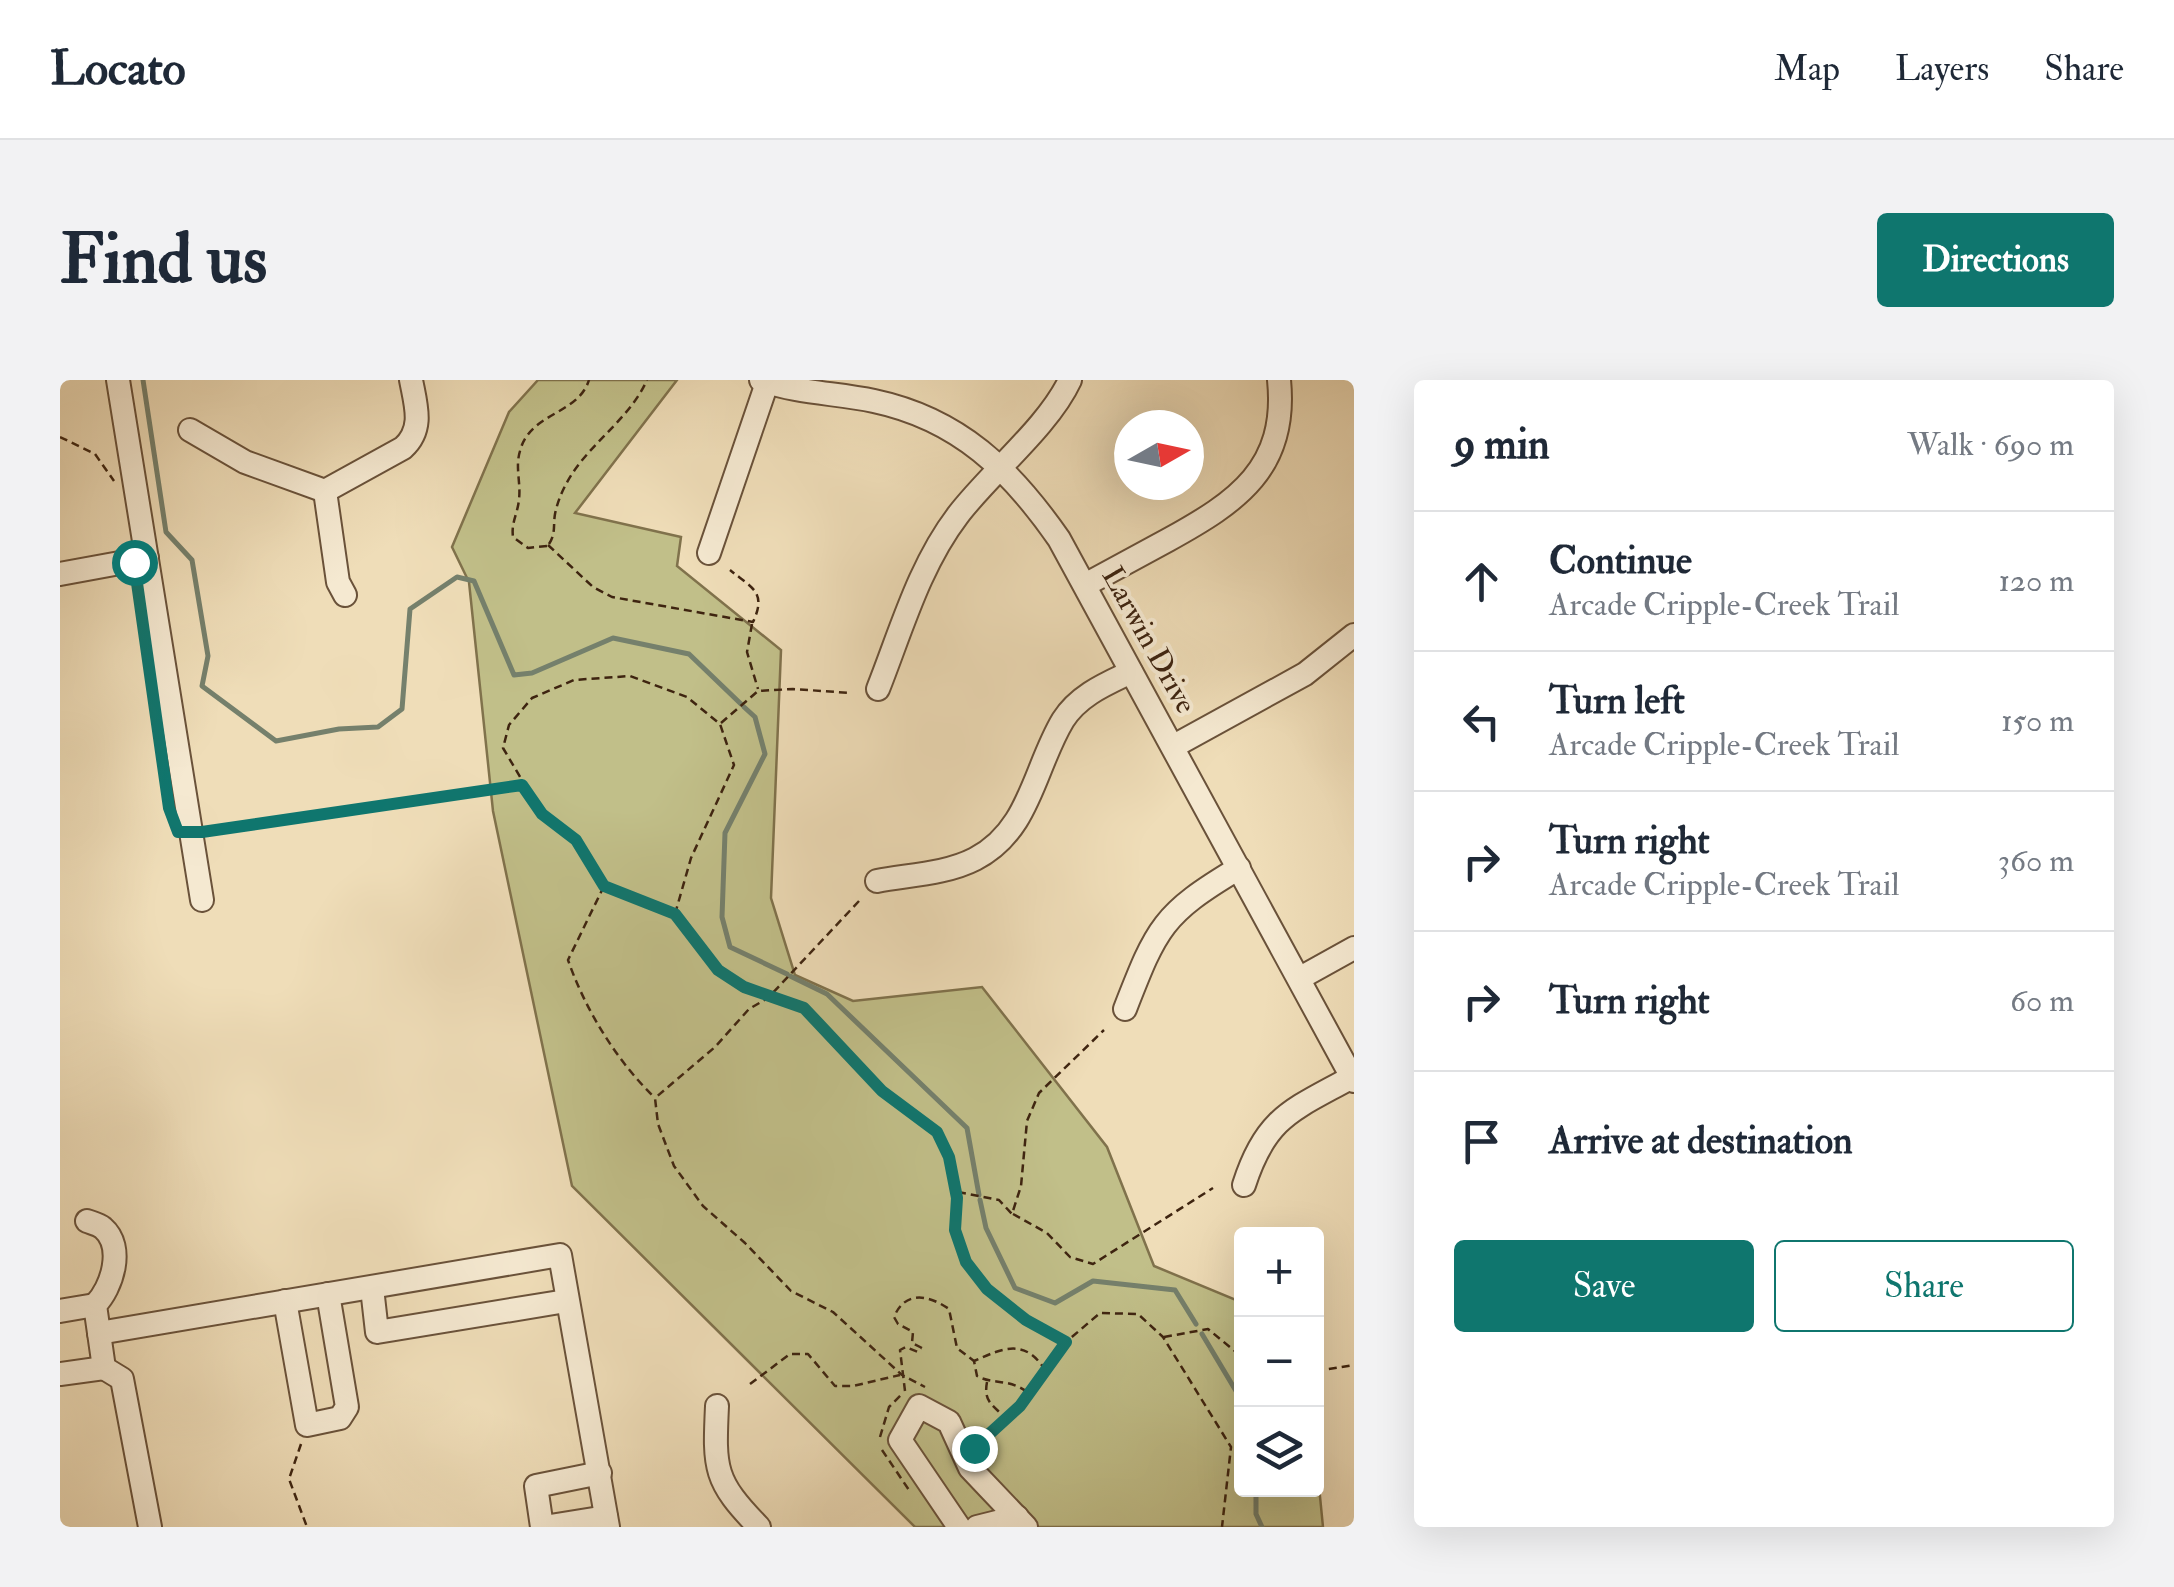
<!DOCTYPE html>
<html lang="en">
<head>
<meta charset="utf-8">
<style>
	:root { --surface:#fff; --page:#f2f2f3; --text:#1f2937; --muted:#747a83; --line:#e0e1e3; --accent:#0f766e }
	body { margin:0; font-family:"IM FELL Double Pica",serif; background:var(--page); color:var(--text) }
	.controls { position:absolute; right:30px; bottom:30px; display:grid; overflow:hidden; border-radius:10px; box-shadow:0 10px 40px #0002 }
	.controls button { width:90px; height:90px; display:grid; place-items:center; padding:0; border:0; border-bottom:2px solid var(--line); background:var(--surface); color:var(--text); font:50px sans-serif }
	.compass { position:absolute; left:1054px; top:30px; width:90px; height:90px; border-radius:50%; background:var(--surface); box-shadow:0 10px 40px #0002; rotate:81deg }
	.stop { position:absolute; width:30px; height:30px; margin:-22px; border:8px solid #0f766e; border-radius:50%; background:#fff }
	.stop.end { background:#0f766e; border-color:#fff; box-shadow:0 2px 10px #0008 }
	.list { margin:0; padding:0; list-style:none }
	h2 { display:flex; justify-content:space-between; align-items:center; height:130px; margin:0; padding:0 40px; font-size:42px }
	h2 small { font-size:32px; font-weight:400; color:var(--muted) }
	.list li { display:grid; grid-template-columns:65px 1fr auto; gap:30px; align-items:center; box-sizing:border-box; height:140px; padding:0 40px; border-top:2px solid var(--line) }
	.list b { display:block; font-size:38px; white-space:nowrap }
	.list p { margin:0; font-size:32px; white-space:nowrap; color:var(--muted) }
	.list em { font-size:32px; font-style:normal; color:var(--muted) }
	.actions { display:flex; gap:20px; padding:30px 40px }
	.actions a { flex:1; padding:22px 0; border:2px solid var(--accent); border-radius:10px; text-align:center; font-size:35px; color:var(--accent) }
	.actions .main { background:var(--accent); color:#fff }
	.icon { flex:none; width:55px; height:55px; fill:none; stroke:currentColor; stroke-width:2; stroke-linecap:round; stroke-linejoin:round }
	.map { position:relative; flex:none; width:1294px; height:1147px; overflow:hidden; border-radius:10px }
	header { display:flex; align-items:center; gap:60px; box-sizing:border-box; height:140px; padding:0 50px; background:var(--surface); border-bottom:2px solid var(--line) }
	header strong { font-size:48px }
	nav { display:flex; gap:55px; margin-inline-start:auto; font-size:35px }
	.intro { display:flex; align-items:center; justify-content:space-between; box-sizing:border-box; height:240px; padding:0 60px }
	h1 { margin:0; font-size:70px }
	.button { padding:25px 45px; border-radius:10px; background:var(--accent); color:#fff; font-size:35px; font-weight:700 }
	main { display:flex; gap:60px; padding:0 60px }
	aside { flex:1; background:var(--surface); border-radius:10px; box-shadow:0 10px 40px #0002 }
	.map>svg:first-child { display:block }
	.green { fill:#c1bf89; stroke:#80724c; stroke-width:2.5 }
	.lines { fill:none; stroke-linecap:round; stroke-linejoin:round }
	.stream { stroke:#75806c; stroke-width:5 }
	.minor-casing { stroke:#6a523a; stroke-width:26 }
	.path { stroke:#3e2410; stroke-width:2.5; stroke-dasharray:8 5; stroke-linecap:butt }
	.minor { stroke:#f5e9d1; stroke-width:22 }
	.route { stroke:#0f766e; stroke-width:12 }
	.labels { text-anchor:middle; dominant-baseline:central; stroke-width:8; stroke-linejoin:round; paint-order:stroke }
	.street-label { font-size:30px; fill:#3e2410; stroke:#f5e9d1 }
</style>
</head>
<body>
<header>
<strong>Locato</strong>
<nav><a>Map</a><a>Layers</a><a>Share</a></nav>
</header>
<div class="intro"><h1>Find us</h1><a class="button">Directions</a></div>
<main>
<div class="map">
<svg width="1294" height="1147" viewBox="0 0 1294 1147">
	<rect width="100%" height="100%" fill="#efddb8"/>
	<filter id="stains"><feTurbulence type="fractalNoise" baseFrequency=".002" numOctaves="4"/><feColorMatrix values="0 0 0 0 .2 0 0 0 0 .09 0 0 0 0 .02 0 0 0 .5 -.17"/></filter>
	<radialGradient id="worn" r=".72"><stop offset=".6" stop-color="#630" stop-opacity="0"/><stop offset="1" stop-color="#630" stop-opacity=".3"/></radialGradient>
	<path class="green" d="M 478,0 L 617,0 L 515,133 L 621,157 L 617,186 L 721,270 L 711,518 L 735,595 L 793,621 L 922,607 L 1047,767 L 1094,886 L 1181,922 L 1182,1110 L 1256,1110 L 1257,1086 L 1263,1147 L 855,1147 L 512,806 L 433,431 L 409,202 L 392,167 L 449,32 Z"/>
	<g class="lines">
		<g class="stream">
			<path d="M 83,0 L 106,152 L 132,180 L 148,276 L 142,306 L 216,361 L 279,349 L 318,347 L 342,329 L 350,229 L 397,197 L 414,201 L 454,295 L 472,293 L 553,258 L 629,274 L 681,324"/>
			<path d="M 684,327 L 695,337 L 705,374 L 665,453 L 662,537 L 670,567 L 727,594"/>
			<path d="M 730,596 L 767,614 L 907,748 L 919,815"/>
			<path d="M 920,820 L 926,848 L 955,908 L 995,923 L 1033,901 L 1115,910 L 1136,944"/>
			<path d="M 1142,954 L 1182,1021"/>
			<path d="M 1196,1110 L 1196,1134 L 1202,1147"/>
		</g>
		<defs>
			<g id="minor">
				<path d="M 58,0 L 142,520"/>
				<path d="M 701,0 C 737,13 776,13 814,21 C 899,39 951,90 999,159 L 1294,701"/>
				<path d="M 130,50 L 185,82 L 265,111 L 343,68 C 364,49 356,26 351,0"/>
				<path d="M 265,111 L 278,202 L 285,215"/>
				<path d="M 649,173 L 708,0"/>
				<path d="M 0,194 L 87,178"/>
				<path d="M 1025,205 C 1053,190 1080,175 1108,160 C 1177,122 1228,88 1219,0"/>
				<path d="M 818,309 C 841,251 859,186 898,135 C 930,93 988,47 1010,0"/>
				<path d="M 1114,366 L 1245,294 L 1294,255"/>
				<path d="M 817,501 C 848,495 886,494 915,479 C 970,451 974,388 1003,340 C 1019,315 1046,304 1071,292"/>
				<path d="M 1240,598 L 1294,568"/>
				<path d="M 1065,629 C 1097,547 1102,534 1179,488"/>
				<path d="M 1184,805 C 1206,736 1233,730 1292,697"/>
				<path d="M 27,841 C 32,843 38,844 43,848 C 65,867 52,908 35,925 L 44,988 L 62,999 L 90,1147"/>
				<path d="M 312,908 L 317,952 L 506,921"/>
				<path d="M 225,921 L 247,1045 L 280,1038 L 287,1027 L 268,914"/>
				<path d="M 0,931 L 35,925"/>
				<path d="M 39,953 L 500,875 L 548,1147"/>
				<path d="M 0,994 L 44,988"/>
				<path d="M 657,1026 C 654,1089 654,1101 699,1147"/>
				<path d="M 482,1147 L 476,1106 L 540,1093"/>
				<path d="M 484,1147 L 546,1137"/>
				<path d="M 899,1147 L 840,1060 L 859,1026 L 889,1042 L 910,1088 L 966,1147"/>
				<path d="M 917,1147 L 957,1137"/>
			</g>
		</defs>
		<use href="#minor" class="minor-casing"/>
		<g class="path">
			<path d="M 0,57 L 35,74 L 54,101"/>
			<path d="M 489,164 C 496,153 493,146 495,134 C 498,119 505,104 514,91 C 536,59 571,36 587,0"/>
			<path d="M 488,165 L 533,207 L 552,217 L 693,242 C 707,212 692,208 670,190"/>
			<path d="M 487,166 L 468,168 L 453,157 C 451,142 458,133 459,119 C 461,103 455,87 460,71 C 470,32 518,35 529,0"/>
			<path d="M 692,244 L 687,272 L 698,309"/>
			<path d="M 661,343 L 698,311 L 733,309 L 791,313"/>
			<path d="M 152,450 L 461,405"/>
			<path d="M 544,506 L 508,580 C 525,629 556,680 594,717"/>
			<path d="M 799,521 L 708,618 L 689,629 L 655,667 L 595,718 L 598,744 L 614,786 L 643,826 L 685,863 L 731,911 L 773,932 L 842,995 L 865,1007"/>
			<path d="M 615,534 L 631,478 L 674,385 L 660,344 L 627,317 L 570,296 L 514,300 L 472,318 L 449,345 L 443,368 L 482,434 L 515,460 L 544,506 L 615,534 L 658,591 L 684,607 L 744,627 L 822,711 L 877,752 L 889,777 L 897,818 L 895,850 L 906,882 L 927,909 L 966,940 L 1006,962 L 1040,933 L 1078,934 L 1103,957 L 1171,1067 L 1162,1147"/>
			<path d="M 898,812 L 939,820 L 952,834 L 961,806 L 967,741 L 979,713 L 1044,650"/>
			<path d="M 953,834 L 987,853 L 1010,877 L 1033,884 L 1153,808"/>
			<path d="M 1104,957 L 1148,949 L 1182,977"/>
			<path d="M 862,968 L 852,963 L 853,952 L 838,944 L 834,937 C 845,910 869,915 889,929 L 897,968 L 914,981"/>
			<path d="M 1256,991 L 1294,985"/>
			<path d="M 927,1002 C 923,1023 934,1025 946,1039"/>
			<path d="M 690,1004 L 730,974 L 748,974 L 775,1006 L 793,1006 L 840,995"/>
			<path d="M 845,1011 L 840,970 L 846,967 L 858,972 L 861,969"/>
			<path d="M 967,1012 C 948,998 934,1005 917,996 L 914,981 C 943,968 965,958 985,990"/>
			<path d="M 820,1057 L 829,1027 L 843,1013"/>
			<path d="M 241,1064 L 229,1099 L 247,1147"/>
			<path d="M 919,1064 L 961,1026 L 1006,962"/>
			<path d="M 822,1070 L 851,1113"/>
		</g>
		<use href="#minor" class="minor"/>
	</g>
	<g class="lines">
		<path class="route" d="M 74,182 L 109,428 L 118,452 L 142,452 L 462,405 L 482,434 L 516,460 L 544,506 L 615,534 L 658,590 L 684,607 L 744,628 L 822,711 L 877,752 L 889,777 L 897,818 L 895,850 L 906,882 L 927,909 L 966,940 L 1006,962 L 960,1026 L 914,1068"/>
	</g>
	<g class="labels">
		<g class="street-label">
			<text transform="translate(1089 260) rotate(61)">Larwin Drive</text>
		</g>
	</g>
	<rect width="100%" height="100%" filter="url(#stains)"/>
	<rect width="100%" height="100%" fill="url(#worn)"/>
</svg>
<div class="controls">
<button>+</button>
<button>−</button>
<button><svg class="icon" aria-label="layers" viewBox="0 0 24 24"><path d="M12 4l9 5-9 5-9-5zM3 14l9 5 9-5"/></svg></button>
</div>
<svg class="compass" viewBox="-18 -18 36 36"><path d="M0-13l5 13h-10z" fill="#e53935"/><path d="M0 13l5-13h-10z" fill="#747a83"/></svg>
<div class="stop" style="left:74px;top:182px"></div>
<div class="stop end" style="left:914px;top:1068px"></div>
</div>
<aside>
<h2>9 min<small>Walk · 690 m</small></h2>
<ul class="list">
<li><svg class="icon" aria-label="ahead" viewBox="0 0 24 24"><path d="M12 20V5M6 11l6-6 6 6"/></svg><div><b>Continue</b><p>Arcade Cripple-Creek Trail</p></div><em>120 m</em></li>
<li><svg class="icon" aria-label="left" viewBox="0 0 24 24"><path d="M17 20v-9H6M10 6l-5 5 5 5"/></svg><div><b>Turn left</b><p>Arcade Cripple-Creek Trail</p></div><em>150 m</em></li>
<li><svg class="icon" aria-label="right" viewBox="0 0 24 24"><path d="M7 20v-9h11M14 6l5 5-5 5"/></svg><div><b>Turn right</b><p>Arcade Cripple-Creek Trail</p></div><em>360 m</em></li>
<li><svg class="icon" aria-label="right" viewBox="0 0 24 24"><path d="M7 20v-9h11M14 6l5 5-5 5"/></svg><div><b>Turn right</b></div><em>60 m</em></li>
<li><svg class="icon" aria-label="arrive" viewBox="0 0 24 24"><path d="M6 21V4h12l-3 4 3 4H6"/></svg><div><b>Arrive at destination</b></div></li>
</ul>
<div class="actions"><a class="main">Save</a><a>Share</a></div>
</aside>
</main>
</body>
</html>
